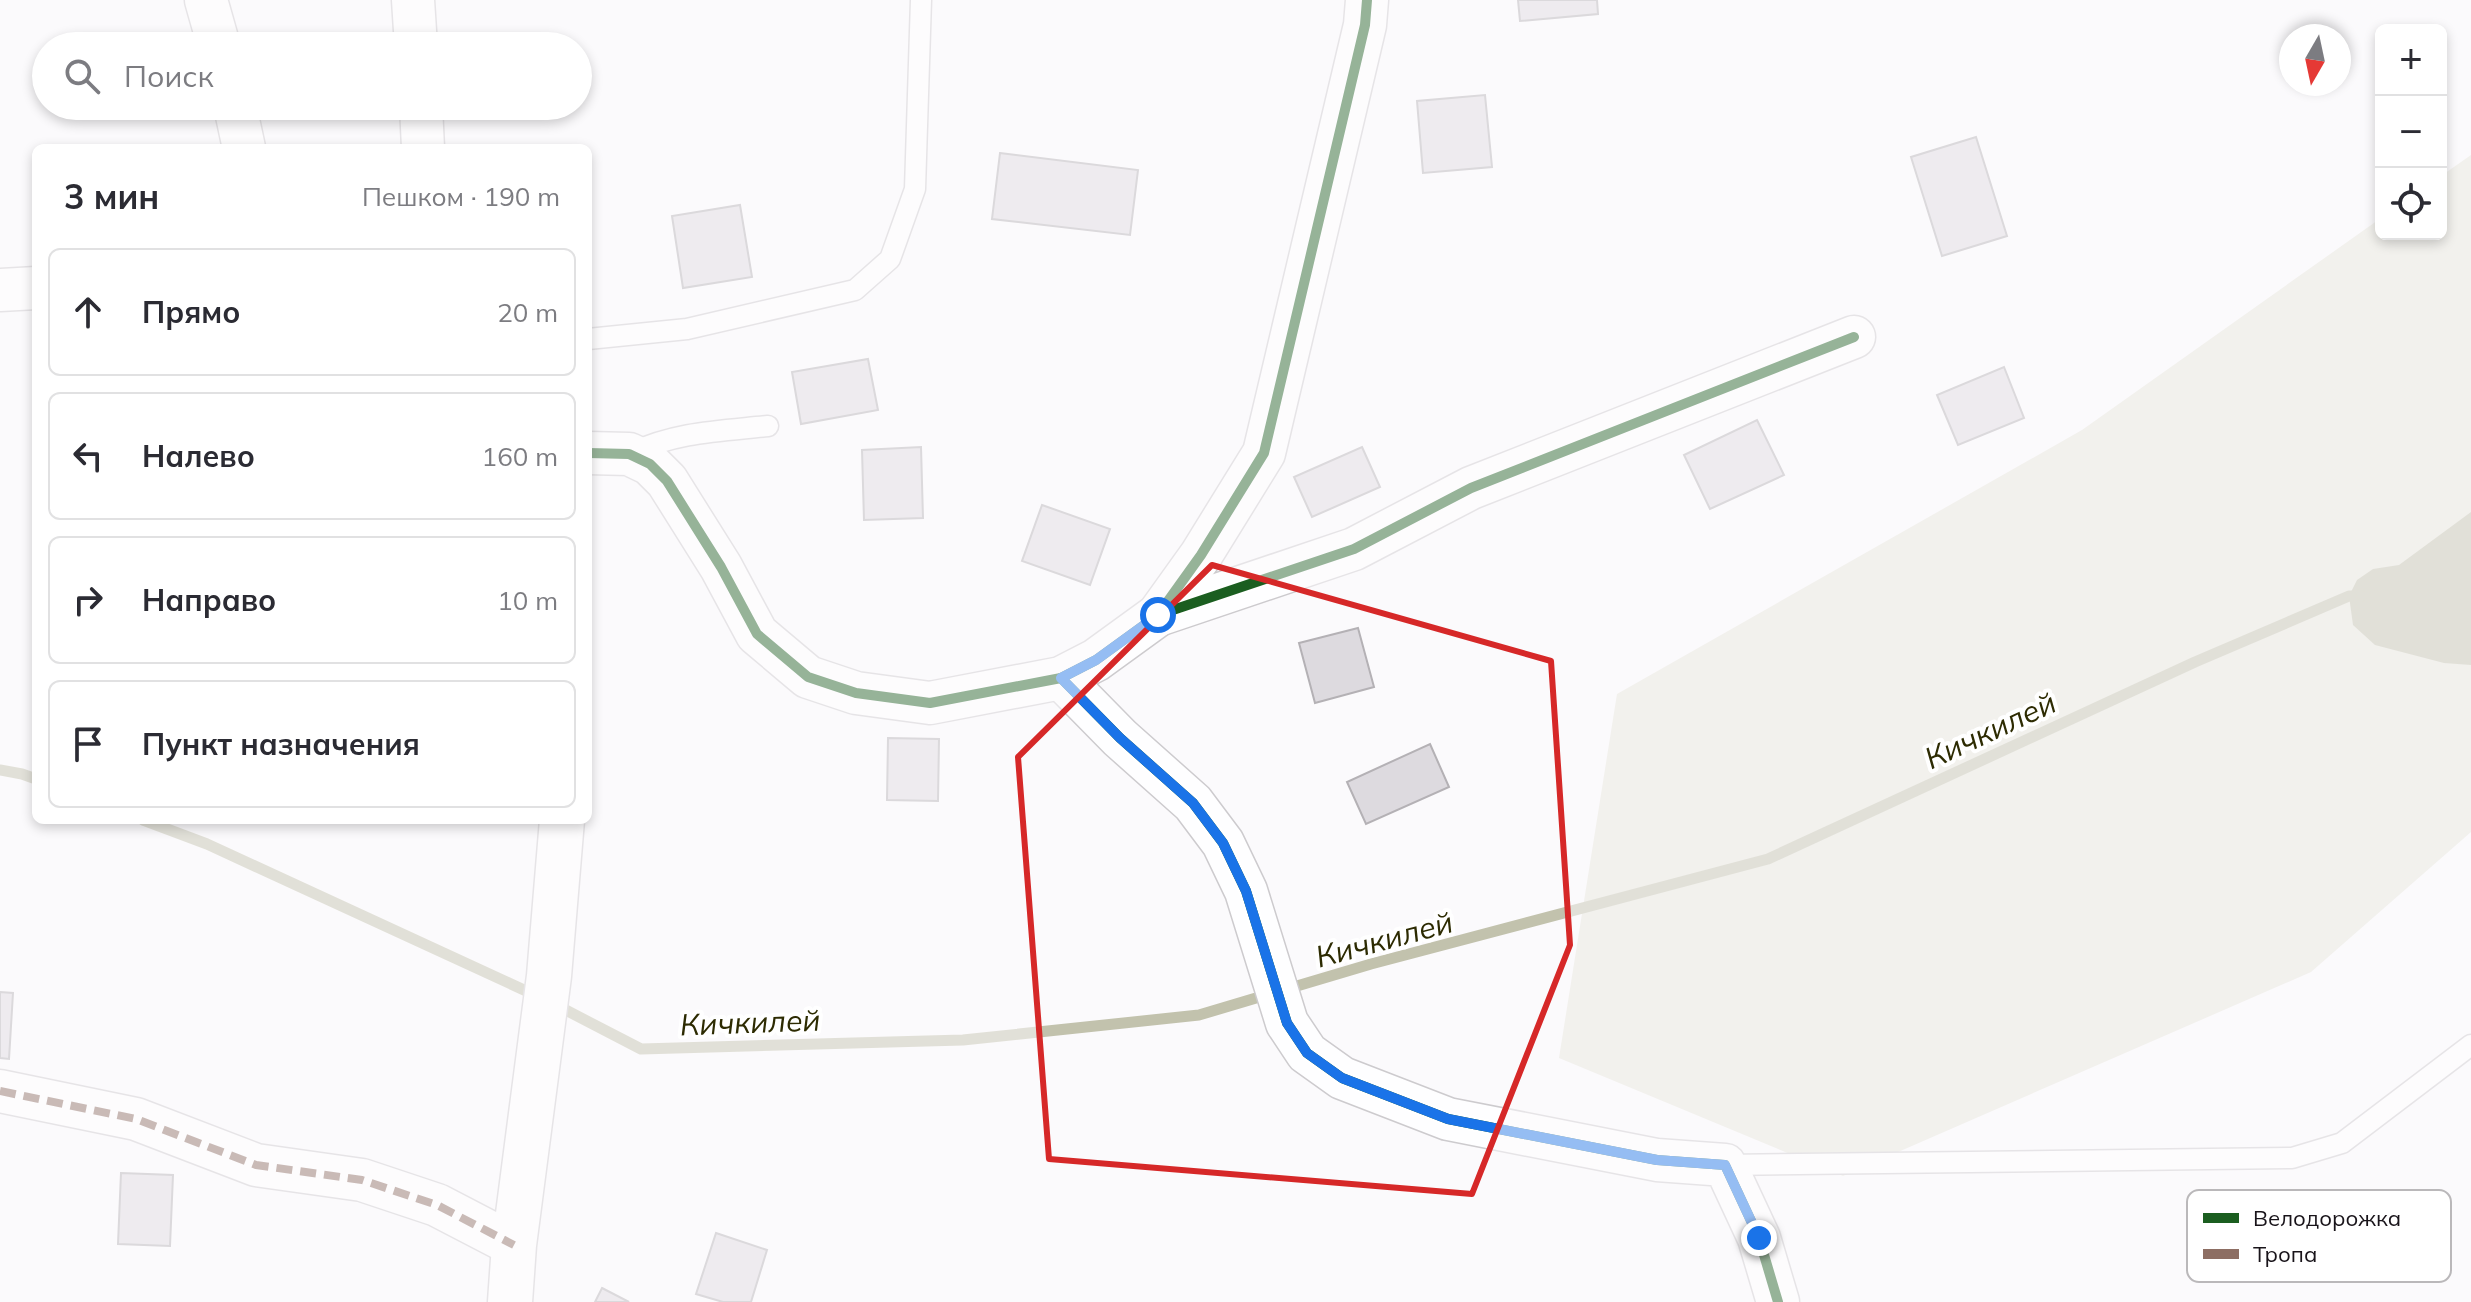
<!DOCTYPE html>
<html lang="ru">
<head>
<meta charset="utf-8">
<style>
	:root { --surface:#fff; --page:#f2f2f3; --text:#2b2b33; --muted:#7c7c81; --line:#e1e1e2 }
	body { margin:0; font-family:Mulish,sans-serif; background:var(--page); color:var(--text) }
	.controls { position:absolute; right:24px; top:24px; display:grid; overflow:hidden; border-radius:12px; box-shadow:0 4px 12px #0003 }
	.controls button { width:72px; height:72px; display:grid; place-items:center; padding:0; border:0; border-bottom:2px solid var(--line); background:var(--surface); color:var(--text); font:40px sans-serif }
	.compass { position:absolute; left:2279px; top:24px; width:72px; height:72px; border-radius:50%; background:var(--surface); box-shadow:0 4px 12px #0003; rotate:189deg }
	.stop { position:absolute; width:24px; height:24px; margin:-18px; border:6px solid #1a73e8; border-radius:50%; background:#fff }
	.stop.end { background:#1a73e8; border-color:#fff; box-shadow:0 2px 8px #0008 }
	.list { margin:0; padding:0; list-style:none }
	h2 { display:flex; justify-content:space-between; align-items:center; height:104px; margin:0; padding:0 32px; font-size:34px }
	h2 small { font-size:26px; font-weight:400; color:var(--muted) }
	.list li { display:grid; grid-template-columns:52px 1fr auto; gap:24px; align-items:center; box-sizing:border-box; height:128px; margin:0 16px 16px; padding:0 16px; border:2px solid var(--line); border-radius:12px }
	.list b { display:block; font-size:30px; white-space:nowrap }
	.list em { font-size:26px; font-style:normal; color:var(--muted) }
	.icon { flex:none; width:44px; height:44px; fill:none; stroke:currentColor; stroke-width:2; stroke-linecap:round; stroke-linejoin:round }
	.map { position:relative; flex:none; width:2471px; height:1302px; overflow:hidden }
	.search { position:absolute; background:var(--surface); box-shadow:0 4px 12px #0003; left:32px; top:32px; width:560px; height:88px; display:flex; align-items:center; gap:20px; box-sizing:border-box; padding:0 28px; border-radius:44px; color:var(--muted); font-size:30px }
	.panel { position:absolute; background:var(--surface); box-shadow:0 4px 12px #0003; left:32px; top:144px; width:560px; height:680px; border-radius:12px }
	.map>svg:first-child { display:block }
	.green { fill:#e6e6dc }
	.water { fill:#c2c2ad }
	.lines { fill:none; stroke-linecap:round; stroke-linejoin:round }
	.stream { stroke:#c2c2ad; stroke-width:11 }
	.building { fill:#dddadf; stroke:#b4b1b5; stroke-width:2 }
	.service-casing { stroke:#cdcbce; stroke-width:23 }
	.minor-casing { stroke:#cdcbce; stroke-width:45 }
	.tertiary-casing { stroke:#cdcbce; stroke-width:47 }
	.service { stroke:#fefeff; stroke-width:20 }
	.minor { stroke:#fefeff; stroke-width:42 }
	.tertiary { stroke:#fefeff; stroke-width:44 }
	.quiet { stroke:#8d6e63; stroke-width:8; stroke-dasharray:16 8; stroke-linecap:butt }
	.cycleway-casing { stroke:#fff; stroke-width:15 }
	.cycleway { stroke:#1b5e20; stroke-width:10 }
	.route { stroke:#1a73e8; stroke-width:10 }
	.marked { fill:none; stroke:#d62828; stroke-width:6; stroke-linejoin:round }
	.labels { text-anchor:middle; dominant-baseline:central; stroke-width:8; stroke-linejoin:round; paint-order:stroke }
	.water-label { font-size:30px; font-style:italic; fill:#2d2b02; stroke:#fff }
	.key { fill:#fff; stroke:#bab8ba; stroke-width:2 }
	.key-label { font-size:22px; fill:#19141a }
</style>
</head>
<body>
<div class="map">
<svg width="2471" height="1302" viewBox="0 0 2471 1302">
	<rect width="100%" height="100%" fill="#fbfafc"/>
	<path class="green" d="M 2471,155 L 2471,832 L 2311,972 L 1843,1176 L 1559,1058 L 1617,694 L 2082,430 L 2381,218 L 2381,234 L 2441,234 L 2441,176 Z"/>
	<path class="water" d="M 2471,512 L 2471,665 L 2444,663 L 2375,645 L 2353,625 L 2349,596 L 2357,580 L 2373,569 L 2399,565 Z"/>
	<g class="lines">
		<g class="stream">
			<path d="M 0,770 L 22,774 L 36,779"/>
			<path d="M 143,820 L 207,844 L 537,996"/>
			<path d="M 556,1005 L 641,1049 L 963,1040 L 1199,1015 L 1371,964 L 1768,859 L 2195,662 L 2349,596 L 2361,596"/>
		</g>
	</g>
	<g class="building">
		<path d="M 1518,0 L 1597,0 L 1598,14 L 1520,21 Z"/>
		<path d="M 1485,95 L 1492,167 L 1423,173 L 1417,101 Z"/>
		<path d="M 1976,137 L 2007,236 L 1942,256 L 1911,157 Z"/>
		<path d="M 1000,153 L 1138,170 L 1130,235 L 992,219 Z"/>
		<path d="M 740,205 L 752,277 L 683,288 L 672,216 Z"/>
		<path d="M 868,359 L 878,410 L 801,424 L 792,372 Z"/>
		<path d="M 2004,367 L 2024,418 L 1958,445 L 1937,395 Z"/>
		<path d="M 1757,420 L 1784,475 L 1710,509 L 1684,455 Z"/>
		<path d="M 921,447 L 923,518 L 864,520 L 862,450 Z"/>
		<path d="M 1362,447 L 1380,487 L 1312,517 L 1294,477 Z"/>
		<path d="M 1042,505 L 1110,529 L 1090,585 L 1022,561 Z"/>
		<path d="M 1358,628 L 1374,687 L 1315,703 L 1299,643 Z"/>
		<path d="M 888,738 L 939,739 L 938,801 L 887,800 Z"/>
		<path d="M 1430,744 L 1449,787 L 1366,824 L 1347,782 Z"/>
		<path d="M 0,992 L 13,993 L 9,1059 L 0,1058 Z"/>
		<path d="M 121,1173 L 173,1175 L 170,1246 L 118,1244 Z"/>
		<path d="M 716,1233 L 767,1250 L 751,1302 L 723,1302 L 696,1294 Z"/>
		<path d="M 602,1288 L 629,1302 L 595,1302 Z"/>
	</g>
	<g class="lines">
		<defs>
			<g id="service">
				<path d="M 588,339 L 687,329 L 855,290 L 890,259 L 915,189 L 921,0"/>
				<path d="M 632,453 C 675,432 721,431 768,426"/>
				<path d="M 1725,1165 L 2292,1158 L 2342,1143 L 2471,1045"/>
			</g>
			<g id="minor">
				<path d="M 206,0 L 219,46"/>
				<path d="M 413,0 L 416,46"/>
				<path d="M 235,106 L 244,148"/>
				<path d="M 421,106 L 423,148"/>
				<path d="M 0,290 L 36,288"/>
				<path d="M 588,453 L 629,454 L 650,464 L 667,481 L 721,567 L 757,634 L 808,677 L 856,693 L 930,703 L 1061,678 L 1096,660 L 1158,615 L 1201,555 L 1264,453 L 1365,25 L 1367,0"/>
				<path d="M 1158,615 L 1354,549 L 1471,488 L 1854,337"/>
				<path d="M 1061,678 L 1120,738 L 1193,803 L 1223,843 L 1246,891 L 1287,1023 L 1307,1053 L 1342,1078 L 1448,1119 L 1657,1160 L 1725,1165 L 1759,1238 L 1778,1302"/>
				<path d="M 0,1091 L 136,1119 L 256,1165 L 362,1180 L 437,1205 L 514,1245"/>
			</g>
			<path id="tertiary" d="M 510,1302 L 514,1245 L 549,976 L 562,820"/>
		</defs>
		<use href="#service" class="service-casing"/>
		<use href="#minor" class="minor-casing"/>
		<use href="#tertiary" class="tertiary-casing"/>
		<use href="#service" class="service"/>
		<use href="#minor" class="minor"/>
		<use href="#tertiary" class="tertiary"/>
		<path class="quiet" d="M 0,1091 L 136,1119 L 256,1165 L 362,1180 L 437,1205 L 514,1245"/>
		<defs>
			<g id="cycleway">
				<path d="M 588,453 L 629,454 L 650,464 L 667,481 L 721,567 L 757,634 L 808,677 L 856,693 L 930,703 L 1061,678 L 1096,660 L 1158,615 L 1201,555 L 1264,453 L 1365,25 L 1367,0"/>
				<path d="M 1158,615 L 1354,549 L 1471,488 L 1854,337"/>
				<path d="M 1061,678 L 1120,738 L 1193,803 L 1223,843 L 1246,891 L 1287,1023 L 1307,1053 L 1342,1078 L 1448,1119 L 1657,1160 L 1725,1165 L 1759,1238 L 1778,1302"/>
			</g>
		</defs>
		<use href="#cycleway" class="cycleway-casing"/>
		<use href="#cycleway" class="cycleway"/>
	</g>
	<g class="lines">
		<path class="route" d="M 1158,615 L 1096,660 L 1061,678 L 1120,738 L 1193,803 L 1223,843 L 1246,891 L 1287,1023 L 1307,1053 L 1342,1078 L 1448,1119 L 1657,1160 L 1725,1165 L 1759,1238"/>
	</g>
	<path d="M0 0H2471V1302H0ZM 1212,565 L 1551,661 L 1570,945 L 1472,1194 L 1049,1159 L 1018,757 Z" fill="#fbfafc" fill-opacity=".55" fill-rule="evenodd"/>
	<path class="marked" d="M 1212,565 L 1551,661 L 1570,945 L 1472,1194 L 1049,1159 L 1018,757 Z"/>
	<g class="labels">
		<g class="water-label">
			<text transform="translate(1990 730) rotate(-25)">Кичкилей</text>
			<text transform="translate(1384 939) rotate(-15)">Кичкилей</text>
			<text transform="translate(750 1022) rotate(-2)">Кичкилей</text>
		</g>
	</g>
	<rect x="2187" y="1190" width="264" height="92" rx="12" class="key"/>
	<rect x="2203" y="1213" width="36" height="10" fill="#1b5e20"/>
	<rect x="2203" y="1249" width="36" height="10" fill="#8d6e63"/>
	<g class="key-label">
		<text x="2253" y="1226">Велодорожка</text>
		<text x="2253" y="1262">Тропа</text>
	</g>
</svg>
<div class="controls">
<button>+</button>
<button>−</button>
<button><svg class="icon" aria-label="locate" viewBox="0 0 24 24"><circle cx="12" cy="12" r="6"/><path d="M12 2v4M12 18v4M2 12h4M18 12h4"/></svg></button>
</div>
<svg class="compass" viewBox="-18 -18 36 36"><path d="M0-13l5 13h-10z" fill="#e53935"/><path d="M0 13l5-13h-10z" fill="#7c7c81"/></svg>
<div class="stop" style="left:1158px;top:615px"></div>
<div class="stop end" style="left:1759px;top:1238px"></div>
<div class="search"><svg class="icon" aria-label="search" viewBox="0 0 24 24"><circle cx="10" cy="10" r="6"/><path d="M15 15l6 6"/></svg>Поиск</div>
<section class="panel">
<h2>3 мин<small>Пешком · 190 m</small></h2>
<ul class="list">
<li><svg class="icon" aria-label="ahead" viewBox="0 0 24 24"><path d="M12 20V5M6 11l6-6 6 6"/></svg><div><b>Прямо</b></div><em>20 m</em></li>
<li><svg class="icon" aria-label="left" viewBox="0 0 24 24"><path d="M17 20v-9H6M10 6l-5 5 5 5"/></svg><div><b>Налево</b></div><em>160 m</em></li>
<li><svg class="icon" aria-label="right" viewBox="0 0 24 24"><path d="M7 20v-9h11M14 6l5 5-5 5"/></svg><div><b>Направо</b></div><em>10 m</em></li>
<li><svg class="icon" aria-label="arrive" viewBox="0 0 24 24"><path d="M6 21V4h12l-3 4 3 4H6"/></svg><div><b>Пункт назначения</b></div></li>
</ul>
</section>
</div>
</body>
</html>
